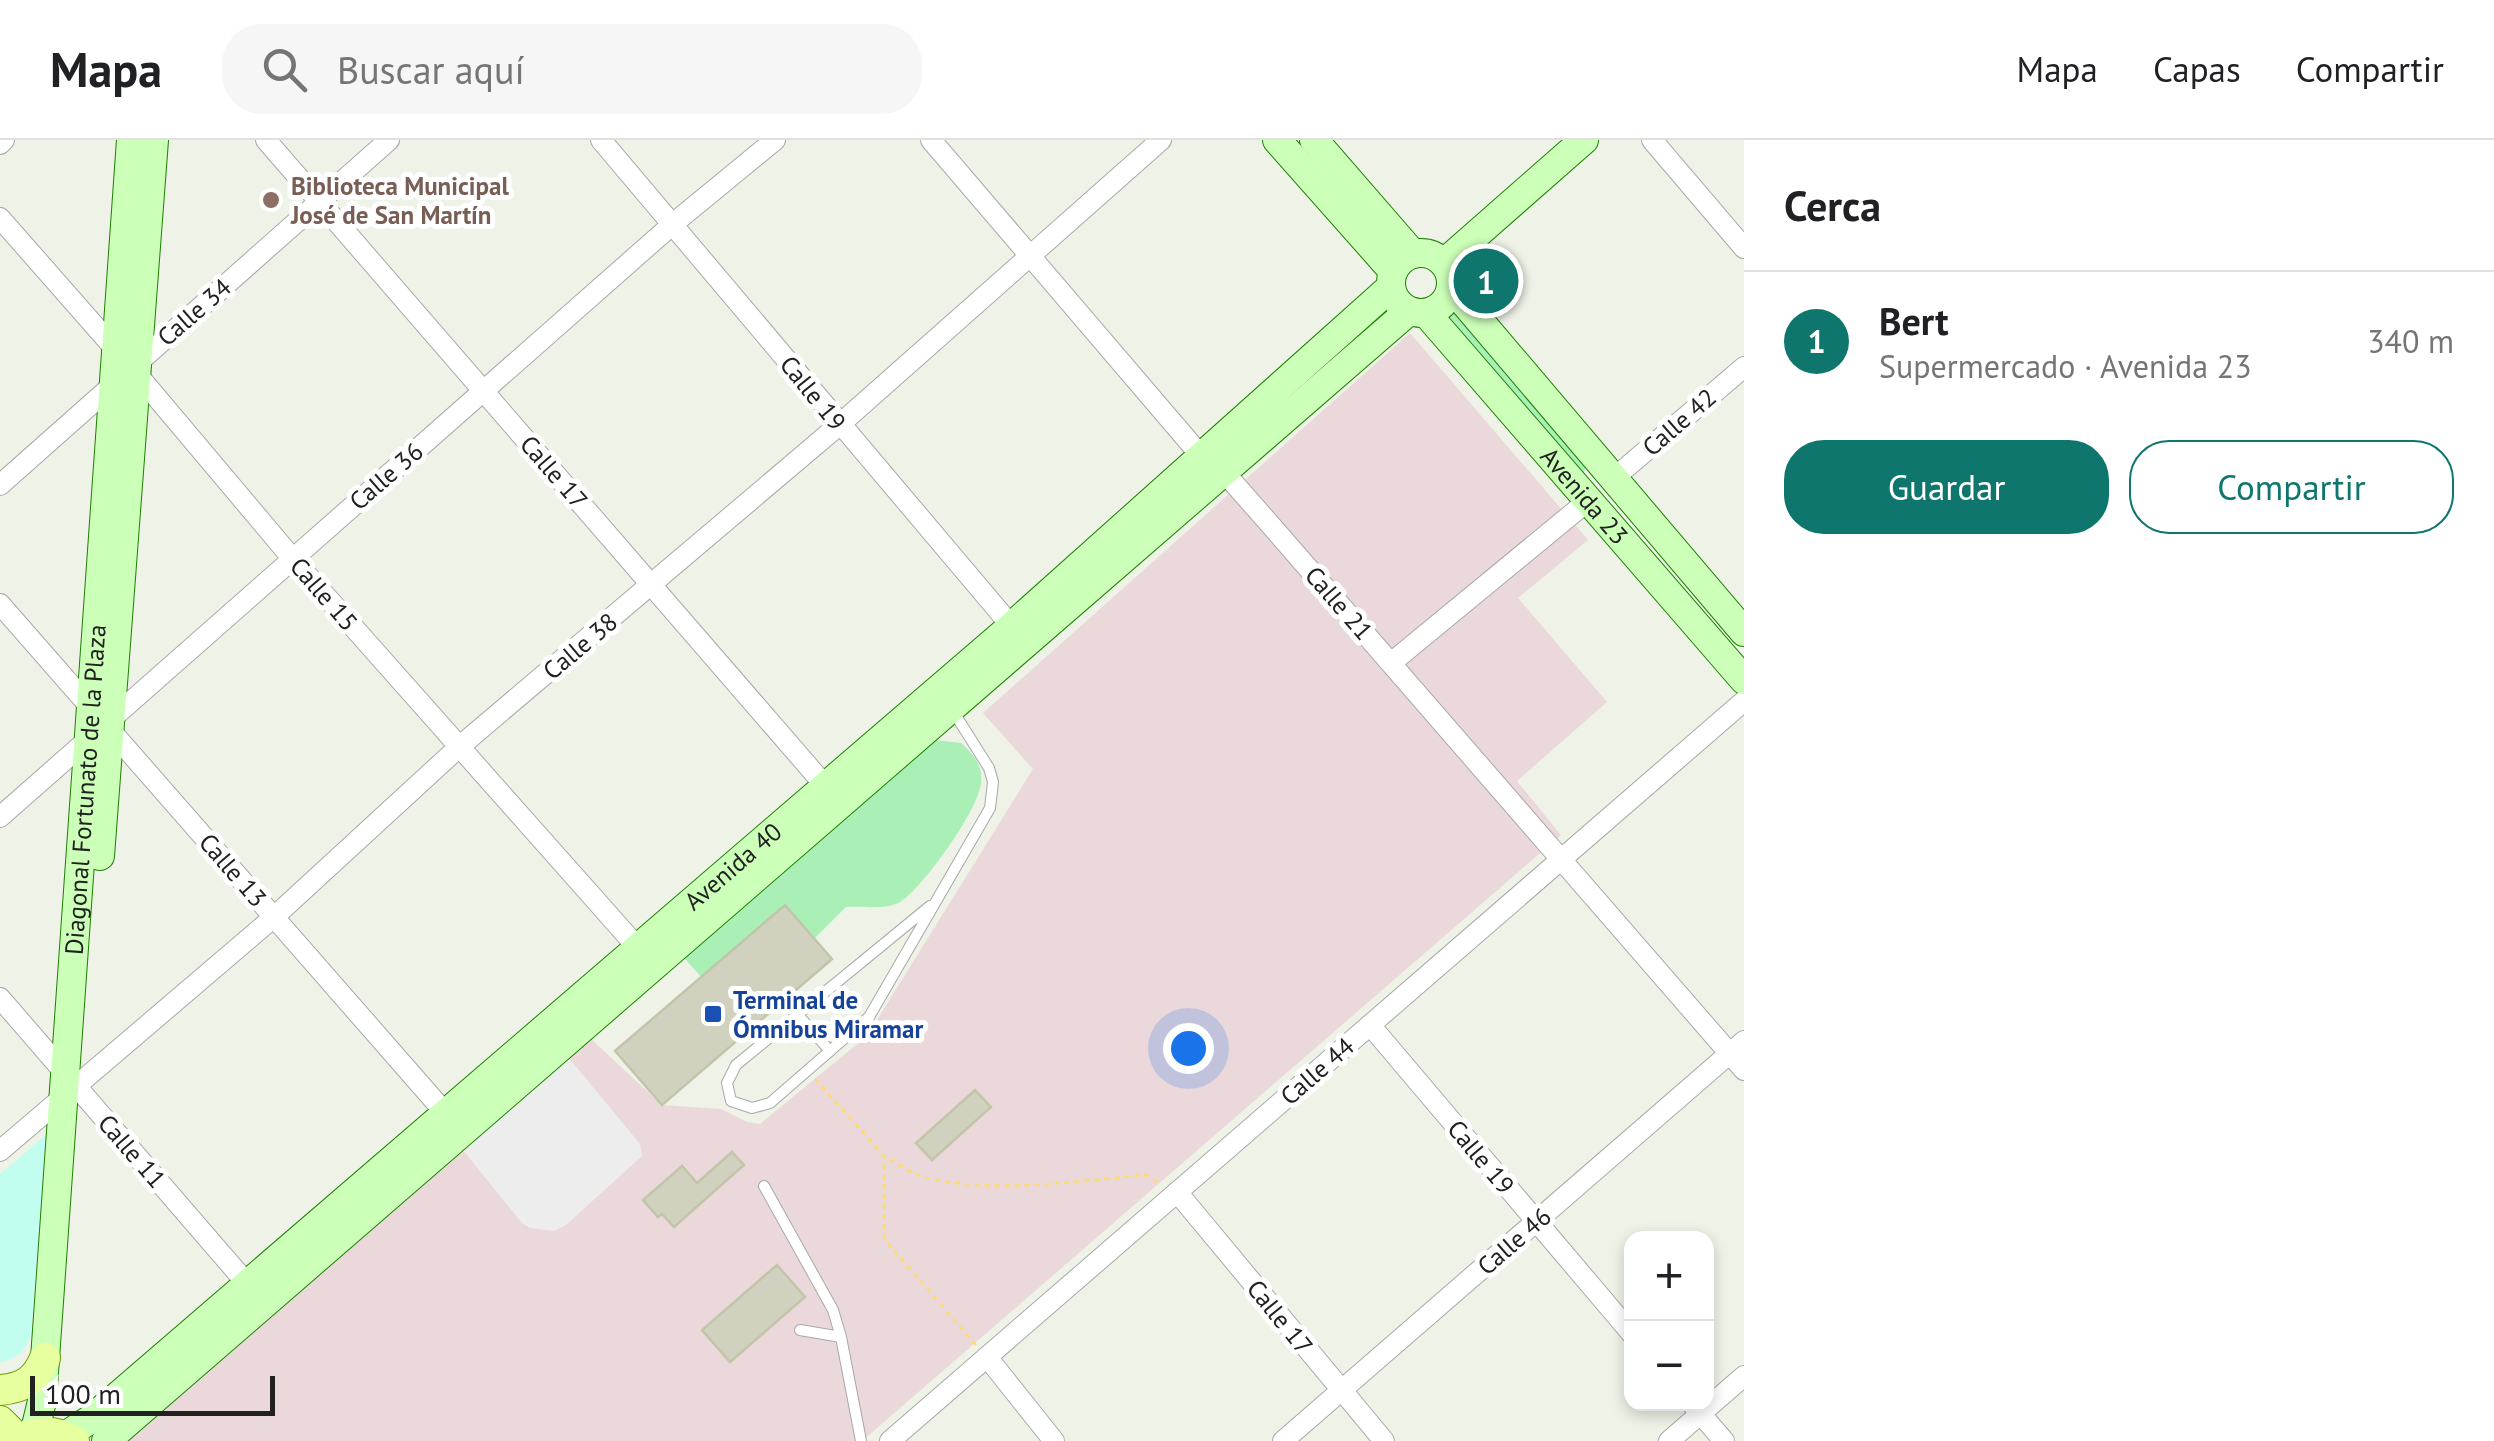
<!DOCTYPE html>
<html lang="es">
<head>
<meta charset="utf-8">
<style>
	:root { --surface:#fff; --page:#f6f6f6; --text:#202124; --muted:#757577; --line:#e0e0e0; --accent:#0f766e }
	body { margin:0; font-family:"PT Sans",sans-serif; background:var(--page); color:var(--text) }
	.controls { position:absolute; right:30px; bottom:30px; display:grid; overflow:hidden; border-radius:20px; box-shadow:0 5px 15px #0003 }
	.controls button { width:90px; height:90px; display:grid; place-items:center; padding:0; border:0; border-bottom:2px solid var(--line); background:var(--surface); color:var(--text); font:50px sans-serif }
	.scale { position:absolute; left:30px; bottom:25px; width:245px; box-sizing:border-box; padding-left:10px; border:5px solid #212121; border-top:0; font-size:28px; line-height:35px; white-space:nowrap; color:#212121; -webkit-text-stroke:8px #fff; paint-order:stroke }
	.you { position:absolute; left:1188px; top:908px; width:35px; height:35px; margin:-25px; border:8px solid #fff; border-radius:50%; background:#1a73e8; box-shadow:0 0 0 15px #1a73e833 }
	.badge { display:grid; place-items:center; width:65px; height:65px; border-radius:50%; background:var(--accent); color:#fff; font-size:32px; font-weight:700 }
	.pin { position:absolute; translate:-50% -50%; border:5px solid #fff; box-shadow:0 2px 10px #0006 }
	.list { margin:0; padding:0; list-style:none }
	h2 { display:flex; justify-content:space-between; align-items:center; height:130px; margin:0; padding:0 40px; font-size:42px }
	h2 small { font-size:32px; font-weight:400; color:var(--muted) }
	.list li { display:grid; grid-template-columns:65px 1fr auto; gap:30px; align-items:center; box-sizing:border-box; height:140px; padding:0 40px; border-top:2px solid var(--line) }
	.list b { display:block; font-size:38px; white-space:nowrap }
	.list p { margin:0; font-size:32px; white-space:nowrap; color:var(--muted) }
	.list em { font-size:32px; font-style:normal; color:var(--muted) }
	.actions { display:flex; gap:20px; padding:30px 40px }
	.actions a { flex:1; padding:22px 0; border:2px solid var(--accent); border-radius:40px; text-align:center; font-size:35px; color:var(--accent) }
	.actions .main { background:var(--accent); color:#fff }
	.icon { flex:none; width:55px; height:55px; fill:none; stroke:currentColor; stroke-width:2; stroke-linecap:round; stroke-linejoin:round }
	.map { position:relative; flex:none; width:1744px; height:1301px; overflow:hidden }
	header { display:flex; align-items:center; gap:60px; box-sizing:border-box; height:140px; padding:0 50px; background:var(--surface); border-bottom:2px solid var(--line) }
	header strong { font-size:48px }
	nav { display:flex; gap:55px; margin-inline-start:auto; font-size:35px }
	.search { width:700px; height:90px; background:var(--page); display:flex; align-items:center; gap:25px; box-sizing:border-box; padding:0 35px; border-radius:40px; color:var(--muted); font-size:38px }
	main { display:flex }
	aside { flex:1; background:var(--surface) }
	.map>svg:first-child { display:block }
	.industrial { fill:#ebd8db }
	.grass { fill:#a9efb6 }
	.park { fill:#c2feef }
	.parking { fill:#ededed }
	.building { fill:#d0d2bf; stroke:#c2c5a8; stroke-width:2.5 }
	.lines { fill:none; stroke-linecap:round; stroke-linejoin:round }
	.service-casing { stroke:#a8a8a8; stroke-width:12 }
	.minor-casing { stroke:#a8a8a8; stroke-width:22 }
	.secondary-casing { stroke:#1c8000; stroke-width:30 }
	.primary-casing { stroke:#689e00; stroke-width:32 }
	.path { stroke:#ffdd6b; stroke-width:2.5; stroke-dasharray:5 5; stroke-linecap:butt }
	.service { stroke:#fff; stroke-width:10 }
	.minor { stroke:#fff; stroke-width:20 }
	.secondary { stroke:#ccffb8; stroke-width:28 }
	.primary { stroke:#e8ff9f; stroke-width:30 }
	.education-dot { fill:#8d6e63; stroke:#fff; stroke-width:4 }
	.transit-dot { fill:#1a4fb4; stroke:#fff; stroke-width:4 }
	.labels { text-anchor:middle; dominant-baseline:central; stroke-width:10; stroke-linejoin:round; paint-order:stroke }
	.education-label { font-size:25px; font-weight:bold; fill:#785e54; stroke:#fff; text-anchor:start }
	.street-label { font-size:25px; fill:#212121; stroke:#fff }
	.transit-label { font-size:25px; font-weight:bold; fill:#164399; stroke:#fff; text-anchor:start }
</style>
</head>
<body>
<header>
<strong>Mapa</strong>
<div class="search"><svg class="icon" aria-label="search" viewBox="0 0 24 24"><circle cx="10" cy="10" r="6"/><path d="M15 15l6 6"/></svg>Buscar aquí</div>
<nav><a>Mapa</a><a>Capas</a><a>Compartir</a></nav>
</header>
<main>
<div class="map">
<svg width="1744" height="1301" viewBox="0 0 1744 1301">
	<rect width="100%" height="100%" fill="#eef2e7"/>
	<path class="industrial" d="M 1410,193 L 1588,400 L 1518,458 L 1607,562 L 1517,641 L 1561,695 L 862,1301 L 123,1301 L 590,898 L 662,965 L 721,969 L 747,982 L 760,984 L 867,896 L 1033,629 L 983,573 Z"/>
	<g class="grass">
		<path d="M 1453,168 L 1588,322 L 1584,332 L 1575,333 L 1442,175 Z"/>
		<path d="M 934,600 L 961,603 C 973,614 983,625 981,643 C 979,669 923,748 900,762 C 887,770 862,766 846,767 L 814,799 L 785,765 L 701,837 L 680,813 Z"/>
	</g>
	<path class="park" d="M 46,995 L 31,1195 C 26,1211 17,1219 0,1222 L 0,1034 Z"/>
	<path class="parking" d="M 568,917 L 640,1004 L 642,1016 L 566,1085 L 554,1091 L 530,1088 L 522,1083 L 462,1009 Z"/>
	<g class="building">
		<path d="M 785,765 L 832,819 L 662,965 L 615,911 Z"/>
		<path d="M 975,950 L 991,967 L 932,1020 L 916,1003 Z"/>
		<path d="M 732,1012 L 744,1025 L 674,1087 L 662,1074 L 658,1077 L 643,1060 L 682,1026 L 697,1043 Z"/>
		<path d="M 777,1125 L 805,1157 L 730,1222 L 702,1190 Z"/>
	</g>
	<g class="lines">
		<defs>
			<g id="service">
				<path d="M 930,766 L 736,925 L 727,943 L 731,961 L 752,968 L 770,963 L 869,877 L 990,668 L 993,642 L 989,628 L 953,571"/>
				<path d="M 798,875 L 830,911"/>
				<path d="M 764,1046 L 833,1170 L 841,1197 L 861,1301"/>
				<path d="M 800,1190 L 841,1197"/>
			</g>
			<g id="minor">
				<path d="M 266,0 L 834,656"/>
				<path d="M 601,0 L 1019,495"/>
				<path d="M 931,0 L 1202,317 L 1224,332 L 1275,390 L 1744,930"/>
				<path d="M 1652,0 L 1744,108"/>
				<path d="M 0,4 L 4,0"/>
				<path d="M 0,78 L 137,234 L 292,418 L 646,817"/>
				<path d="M 1614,338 L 1744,227"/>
				<path d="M 0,345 L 389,0"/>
				<path d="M 0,464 L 447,975 L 447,984"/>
				<path d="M 1391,523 L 1589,360"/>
				<path d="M 0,677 L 674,83 L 775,0"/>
				<path d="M 0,858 L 256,1154"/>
				<path d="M 1370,885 L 1632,1194"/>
				<path d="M 0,1011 L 274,777 L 459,607 L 839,285 L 1161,0"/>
				<path d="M 1177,1052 L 1384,1301"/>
				<path d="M 987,1217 L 1054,1301"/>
				<path d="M 1693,1265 L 1724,1301"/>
				<path d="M 890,1301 L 1744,561"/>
				<path d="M 1283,1301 L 1744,901"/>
				<path d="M 1669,1301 L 1744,1236"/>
			</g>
			<g id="secondary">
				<path d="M 1277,0 L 1393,131"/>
				<path d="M 1314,0 L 1413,114"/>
				<circle cx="1421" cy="143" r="30"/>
				<path d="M 1444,123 L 1584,0"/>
				<path d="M 1451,147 L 1744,492"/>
				<path id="s1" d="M 1426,173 L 1744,540"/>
				<path d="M 100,716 L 154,0"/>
				<path id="s2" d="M 29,1295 L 36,1286 L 42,1261 L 131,0"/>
				<path id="s3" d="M 65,1296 L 91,1279 L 1012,486 L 1391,147"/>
				<path d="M 106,1301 L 1409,171"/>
			</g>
			<g id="primary">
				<path d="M 0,1250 C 24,1248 36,1240 45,1218"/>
				<path d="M 0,1281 L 15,1296 L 25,1297"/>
				<path d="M 19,1301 C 38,1289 55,1290 74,1301"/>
			</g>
		</defs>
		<use href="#service" class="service-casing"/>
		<use href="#minor" class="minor-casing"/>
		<use href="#secondary" class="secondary-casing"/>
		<use href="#primary" class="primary-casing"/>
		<g class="path">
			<path d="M 815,939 L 883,1015"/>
			<path d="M 976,1205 L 884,1099 L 884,1016 C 897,1023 912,1034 926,1038 C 997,1054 1074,1041 1146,1035 L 1160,1043"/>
		</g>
		<use href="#service" class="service"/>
		<use href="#minor" class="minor"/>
		<use href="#secondary" class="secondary"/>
		<use href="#primary" class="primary"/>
	</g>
	<circle class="education-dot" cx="271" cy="60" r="10"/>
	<rect class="transit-dot" x="703" y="864" width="20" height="20" rx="5"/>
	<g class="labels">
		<g class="education-label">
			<text x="291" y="46">Biblioteca Municipal<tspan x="291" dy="29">José de San Martín</tspan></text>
		</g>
		<g class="street-label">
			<text transform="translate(194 172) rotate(-41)">Calle 34</text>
			<text transform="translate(813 253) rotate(51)">Calle 19</text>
			<text transform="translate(1679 282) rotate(-41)">Calle 42</text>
			<text transform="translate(554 332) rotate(49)">Calle 17</text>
			<text transform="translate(386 336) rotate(-41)">Calle 36</text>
			<text stroke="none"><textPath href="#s1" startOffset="242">Avenida 23</textPath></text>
			<text transform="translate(324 454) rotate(49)">Calle 15</text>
			<text transform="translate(1339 463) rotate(49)">Calle 21</text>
			<text transform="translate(580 506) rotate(-40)">Calle 38</text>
			<text stroke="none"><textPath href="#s2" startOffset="650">Diagonal Fortunato de la Plaza</textPath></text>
			<text stroke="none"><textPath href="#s3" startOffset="878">Avenida 40</textPath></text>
			<text transform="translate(233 730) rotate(49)">Calle 13</text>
			<text transform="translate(1317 931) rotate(-41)">Calle 44</text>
			<text transform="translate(132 1011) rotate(49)">Calle 11</text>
			<text transform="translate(1481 1017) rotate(50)">Calle 19</text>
			<text transform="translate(1514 1101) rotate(-41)">Calle 46</text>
			<text transform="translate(1280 1177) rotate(51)">Calle 17</text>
		</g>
		<g class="transit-label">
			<text x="733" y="860">Terminal de<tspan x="733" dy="29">Ómnibus Miramar</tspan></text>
		</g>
	</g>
</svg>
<div class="controls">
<button>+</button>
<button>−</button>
</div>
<div class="scale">100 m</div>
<div class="you"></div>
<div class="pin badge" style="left:1486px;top:141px">1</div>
</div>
<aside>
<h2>Cerca<small></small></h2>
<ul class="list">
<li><span class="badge">1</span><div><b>Bert</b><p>Supermercado · Avenida 23</p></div><em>340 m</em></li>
</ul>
<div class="actions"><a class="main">Guardar</a><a>Compartir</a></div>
</aside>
</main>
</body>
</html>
